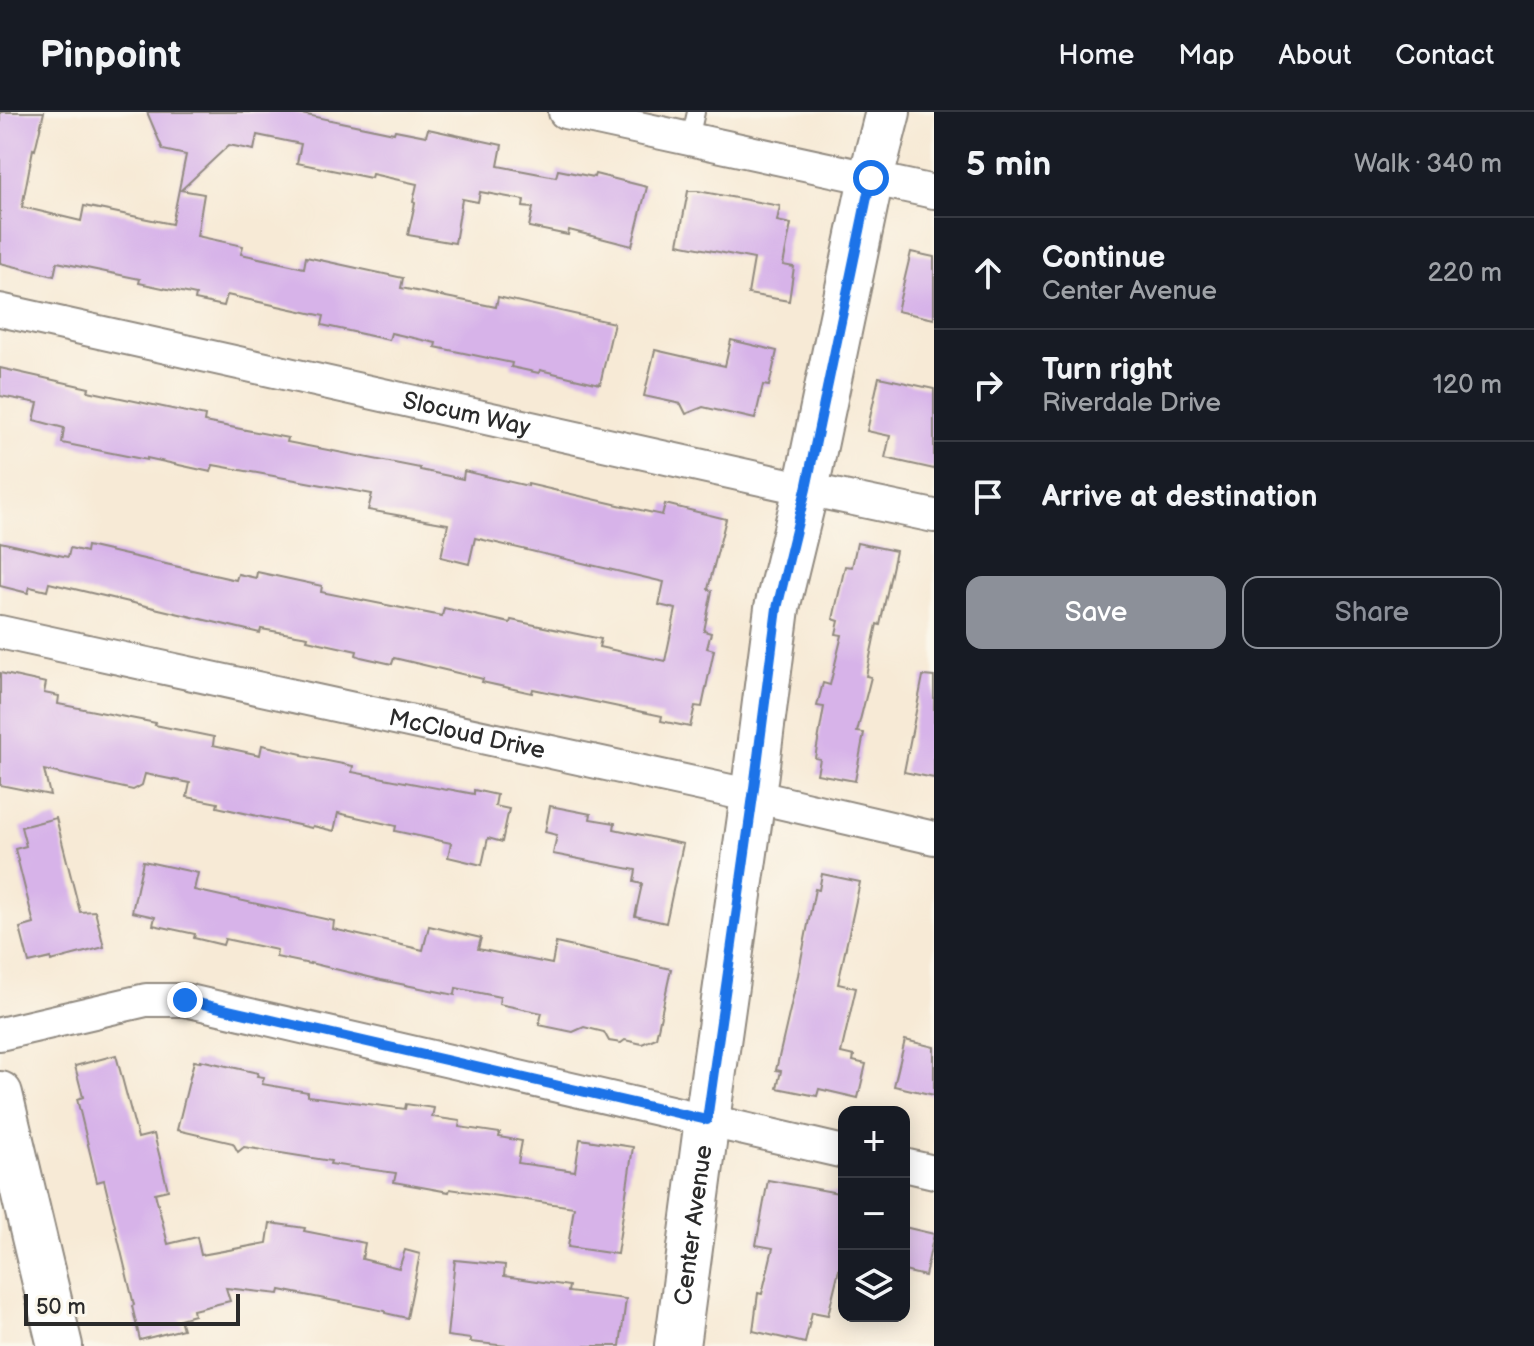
<!DOCTYPE html>
<html lang="en">
<head>
<meta charset="utf-8">
<style>
	:root { --surface:#171b24; --page:#242831; --text:#f1f3f6; --muted:#9ea1a6; --line:#363941; --accent:#8c9099 }
	body { margin:0; font-family:"Balsamiq Sans",sans-serif; background:var(--page); color:var(--text) }
	.controls { position:absolute; right:24px; bottom:24px; display:grid; overflow:hidden; border-radius:16px; box-shadow:0 4px 20px #0003 }
	.controls button { width:72px; height:72px; display:grid; place-items:center; padding:0; border:0; border-bottom:2px solid var(--line); background:var(--surface); color:var(--text); font:40px sans-serif }
	.scale { position:absolute; left:24px; bottom:20px; width:216px; box-sizing:border-box; padding-left:8px; border:4px solid #2b2b2b; border-top:0; font-size:22px; line-height:28px; white-space:nowrap; color:#2b2b2b; -webkit-text-stroke:6px #fbf7ec; paint-order:stroke }
	.stop { position:absolute; width:24px; height:24px; margin:-18px; border:6px solid #1a73e8; border-radius:50%; background:#fff }
	.stop.end { background:#1a73e8; border-color:#fff; box-shadow:0 2px 8px #0008 }
	.list { margin:0; padding:0; list-style:none }
	h2 { display:flex; justify-content:space-between; align-items:center; height:104px; margin:0; padding:0 32px; font-size:34px }
	h2 small { font-size:26px; font-weight:400; color:var(--muted) }
	.list li { display:grid; grid-template-columns:52px 1fr auto; gap:24px; align-items:center; box-sizing:border-box; height:112px; padding:0 32px; border-top:2px solid var(--line) }
	.list b { display:block; font-size:30px; white-space:nowrap }
	.list p { margin:0; font-size:26px; white-space:nowrap; color:var(--muted) }
	.list em { font-size:26px; font-style:normal; color:var(--muted) }
	.actions { display:flex; gap:16px; padding:24px 32px }
	.actions a { flex:1; padding:18px 0; border:2px solid var(--accent); border-radius:16px; text-align:center; font-size:28px; color:var(--accent) }
	.actions .main { background:var(--accent); color:#fff }
	.icon { flex:none; width:44px; height:44px; fill:none; stroke:currentColor; stroke-width:2; stroke-linecap:round; stroke-linejoin:round }
	.map { position:relative; flex:none; width:934px; height:1234px; overflow:hidden }
	header { display:flex; align-items:center; gap:48px; box-sizing:border-box; height:112px; padding:0 40px; background:var(--surface); border-bottom:2px solid var(--line) }
	header strong { font-size:38px }
	nav { display:flex; gap:44px; margin-inline-start:auto; font-size:28px }
	main { display:flex }
	aside { flex:1; background:var(--surface) }
	.map>svg:first-child { display:block }
	.building { fill:#d7b3e9 }
	.lines { fill:none; stroke-linecap:round; stroke-linejoin:round }
	.service-casing { stroke:#918a80; stroke-width:20 }
	.minor-casing { stroke:#918a80; stroke-width:36 }
	.secondary-casing { stroke:#918a80; stroke-width:48 }
	.service { stroke:#fff; stroke-width:16 }
	.minor { stroke:#fff; stroke-width:32 }
	.secondary { stroke:#fff; stroke-width:44 }
	.route { stroke:#1a73e8; stroke-width:10 }
	.labels { text-anchor:middle; dominant-baseline:central; stroke-width:6; stroke-linejoin:round; paint-order:stroke }
	.street-label { font-size:24px; fill:#2b2b2b; stroke:#fbf7ec }
</style>
</head>
<body>
<header>
<strong>Pinpoint</strong>
<nav><a>Home</a><a>Map</a><a>About</a><a>Contact</a></nav>
</header>
<main>
<div class="map">
<svg width="934" height="1234" viewBox="0 0 934 1234">
	<rect width="100%" height="100%" fill="#fbf7ec"/>
	<filter id="ink" filterUnits="userSpaceOnUse"><feTurbulence type="fractalNoise" baseFrequency=".0125" numOctaves="2"/><feDisplacementMap in="SourceGraphic" scale="16" xChannelSelector="R" yChannelSelector="G"/><feConvolveMatrix kernelMatrix="1 2 1 2 8 2 1 2 1" color-interpolation-filters="sRGB"/></filter>
	<filter id="wash" filterUnits="userSpaceOnUse"><feTurbulence type="fractalNoise" baseFrequency=".006" numOctaves="4" result="noise"/><feDisplacementMap in="SourceGraphic" scale="32" xChannelSelector="R" yChannelSelector="G"/><feGaussianBlur stdDeviation="1.8" result="paint"/><feColorMatrix in="noise" values="0 0 0 0 0 0 0 0 0 0 0 0 0 0 0 0 0 1.4 0 .05"/><feComposite in="paint" operator="in"/></filter>
	<g filter="url(#wash)">
		<rect width="100%" height="100%" fill="#f7ead6"/>
		<g id="blocks">
			<g class="building">
				<path d="M 0,0 L 44,0 L 35,38 L 33,37 L 22,95 L 81,109 L 84,94 L 172,112 L 186,43 L 163,38 L 147,0 L 292,0 L 394,21 L 395,18 L 426,24 L 428,17 L 502,33 L 498,54 L 556,65 L 558,58 L 594,65 L 595,62 L 647,75 L 632,134 L 569,118 L 568,123 L 529,115 L 533,96 L 523,95 L 524,88 L 480,80 L 478,90 L 462,87 L 455,131 L 408,123 L 415,91 L 413,90 L 417,72 L 372,62 L 371,66 L 297,51 L 301,32 L 257,23 L 254,38 L 229,33 L 181,78 L 204,82 L 197,124 L 243,134 L 241,142 L 304,156 L 306,145 L 403,166 L 401,176 L 496,195 L 498,185 L 614,211 L 600,272 L 540,258 L 539,261 L 511,255 L 512,251 L 435,235 L 436,231 L 391,221 L 389,228 L 322,213 L 324,204 L 227,183 L 224,194 L 195,188 L 196,183 L 139,171 L 140,167 L 57,150 L 54,164 L 0,151 Z"/>
				<path d="M 688,79 L 698,79 L 780,94 L 777,109 L 791,112 L 783,153 L 794,155 L 789,189 L 748,182 L 754,147 L 678,132 Z"/>
				<path d="M 911,140 L 934,145 L 934,207 L 897,199 Z"/>
				<path d="M 731,228 L 777,239 L 769,274 L 763,273 L 755,307 L 703,295 L 686,302 L 681,292 L 644,284 L 655,238 L 725,254 Z"/>
				<path d="M 0,256 L 89,276 L 88,279 L 205,304 L 204,310 L 288,326 L 287,330 L 420,356 L 420,358 L 463,367 L 464,359 L 528,374 L 528,372 L 662,403 L 665,392 L 726,407 L 708,477 L 712,479 L 704,519 L 711,521 L 707,536 L 714,538 L 702,595 L 695,594 L 690,615 L 661,609 L 662,604 L 533,577 L 532,581 L 482,570 L 483,567 L 394,546 L 392,552 L 361,545 L 356,543 L 357,539 L 307,528 L 308,525 L 261,517 L 260,521 L 49,471 L 47,479 L 30,475 L 28,481 L 0,474 L 0,430 L 68,445 L 70,436 L 86,440 L 87,434 L 236,468 L 238,462 L 256,466 L 257,460 L 322,474 L 321,480 L 442,504 L 444,496 L 510,511 L 511,508 L 601,527 L 599,535 L 665,549 L 676,497 L 659,493 L 664,470 L 475,426 L 469,452 L 441,445 L 448,412 L 368,398 L 372,382 L 213,353 L 211,360 L 147,346 L 147,348 L 62,331 L 64,316 L 34,308 L 38,291 L 0,284 Z"/>
				<path d="M 879,265 L 934,277 L 934,357 L 885,346 L 890,324 L 867,319 Z"/>
				<path d="M 857,431 L 896,439 L 880,513 L 877,512 L 866,564 L 871,565 L 857,620 L 864,621 L 855,669 L 817,662 L 820,647 L 815,646 L 824,595 L 817,594 L 823,571 L 830,573 L 842,523 L 836,522 L 839,509 L 833,507 L 845,454 L 852,455 Z"/>
				<path d="M 0,561 L 46,571 L 44,581 L 59,584 L 58,592 L 156,611 L 155,613 L 214,625 L 213,633 L 260,643 L 262,633 L 302,642 L 302,644 L 353,654 L 352,660 L 447,678 L 448,677 L 474,682 L 474,678 L 497,683 L 495,694 L 509,697 L 502,730 L 488,726 L 482,753 L 448,745 L 451,731 L 395,719 L 396,714 L 338,701 L 334,719 L 313,714 L 312,716 L 217,695 L 218,691 L 187,685 L 190,671 L 145,662 L 142,673 L 133,678 L 44,658 L 50,683 L 0,673 Z"/>
				<path d="M 923,564 L 934,565 L 934,666 L 904,660 Z"/>
				<path d="M 550,694 L 591,702 L 590,707 L 615,711 L 614,717 L 683,732 L 666,811 L 635,804 L 642,772 L 634,770 L 636,758 L 553,742 L 557,723 L 545,720 Z"/>
				<path d="M 56,706 L 80,800 L 95,799 L 104,835 L 51,849 L 51,846 L 29,851 L 20,816 L 34,812 L 15,737 L 26,734 L 21,715 Z"/>
				<path d="M 143,749 L 198,761 L 194,778 L 334,809 L 333,817 L 423,838 L 429,814 L 481,826 L 478,837 L 552,852 L 556,831 L 671,857 L 656,926 L 642,932 L 625,928 L 621,931 L 609,929 L 604,920 L 584,915 L 573,920 L 539,913 L 542,901 L 499,892 L 500,885 L 456,876 L 455,883 L 381,868 L 310,851 L 310,852 L 276,845 L 277,838 L 225,827 L 223,833 L 194,826 L 195,822 L 153,813 L 155,805 L 132,800 Z"/>
				<path d="M 822,762 L 860,770 L 838,872 L 856,876 L 841,941 L 854,944 L 853,949 L 866,952 L 858,986 L 819,977 L 817,984 L 777,976 L 781,959 L 776,958 L 798,863 L 815,777 L 819,778 Z"/>
				<path d="M 905,928 L 934,935 L 934,983 L 894,974 Z"/>
				<path d="M 116,943 L 138,1026 L 154,1022 L 168,1078 L 155,1081 L 168,1132 L 197,1125 L 201,1143 L 267,1131 L 270,1111 L 305,1116 L 304,1119 L 365,1131 L 362,1147 L 399,1156 L 405,1138 L 420,1142 L 407,1206 L 385,1201 L 385,1199 L 280,1178 L 279,1182 L 226,1176 L 230,1189 L 193,1198 L 194,1203 L 180,1207 L 183,1217 L 140,1228 L 132,1194 L 134,1193 L 104,1068 L 97,1070 L 77,987 L 83,985 L 75,954 Z"/>
				<path d="M 200,948 L 258,961 L 257,964 L 264,965 L 262,972 L 308,980 L 308,984 L 405,997 L 406,992 L 434,996 L 432,1005 L 460,1009 L 459,1015 L 500,1021 L 499,1025 L 522,1029 L 518,1051 L 575,1059 L 580,1027 L 633,1035 L 617,1142 L 568,1135 L 574,1095 L 450,1077 L 449,1080 L 394,1070 L 396,1061 L 330,1052 L 331,1049 L 244,1035 L 238,1040 L 233,1031 L 177,1018 L 194,949 L 200,950 Z"/>
				<path d="M 768,1068 L 844,1082 L 844,1137 L 828,1203 L 812,1200 L 805,1231 L 753,1219 L 758,1181 L 762,1182 L 773,1136 L 756,1133 Z"/>
				<path d="M 904,1115 L 934,1122 L 925,1164 L 904,1159 Z"/>
				<path d="M 455,1148 L 505,1153 L 504,1164 L 569,1174 L 568,1180 L 626,1187 L 620,1234 L 507,1234 L 470,1230 L 471,1227 L 447,1224 Z"/>
			</g>
		</g>
	</g>
	<g filter="url(#ink)">
		<use href="#blocks" fill-opacity="0" stroke="#918a80" stroke-width="2"/>
		<g class="lines">
			<defs>
				<path id="service" d="M 690,27 L 696,0"/>
				<g id="minor">
					<path d="M 565,0 L 934,80"/>
					<path id="s1" d="M 0,198 L 806,377 L 934,404"/>
					<path id="s2" d="M 0,520 L 753,684 L 934,726"/>
					<path d="M 0,922 L 146,888 L 185,888 L 844,1040"/>
					<path d="M 904,1053 L 934,1060"/>
				</g>
				<g id="secondary">
					<path d="M 0,982 L 60,1234"/>
					<path id="s3" d="M 677,1234 L 707,1008 L 753,684 L 777,496 L 806,377 L 871,66 L 888,0"/>
				</g>
			</defs>
			<use href="#service" class="service-casing"/>
			<use href="#minor" class="minor-casing"/>
			<use href="#secondary" class="secondary-casing"/>
			<use href="#service" class="service"/>
			<use href="#minor" class="minor"/>
			<use href="#secondary" class="secondary"/>
		</g>
	</g>
	<g class="lines" filter="url(#ink)">
		<path class="route" d="M 185,888 L 707,1008 L 753,684 L 777,496 L 806,377 L 871,66"/>
	</g>
	<g class="labels">
		<g class="street-label">
			<text stroke="none"><textPath href="#s1" startOffset="478">Slocum Way</textPath></text>
			<text stroke="none"><textPath href="#s2" startOffset="478">McCloud Drive</textPath></text>
			<text stroke="none"><textPath href="#s3" startOffset="122">Center Avenue</textPath></text>
		</g>
	</g>
</svg>
<div class="controls">
<button>+</button>
<button>−</button>
<button><svg class="icon" aria-label="layers" viewBox="0 0 24 24"><path d="M12 4l9 5-9 5-9-5zM3 14l9 5 9-5"/></svg></button>
</div>
<div class="scale">50 m</div>
<div class="stop" style="left:871px;top:66px"></div>
<div class="stop end" style="left:185px;top:888px"></div>
</div>
<aside>
<h2>5 min<small>Walk · 340 m</small></h2>
<ul class="list">
<li><svg class="icon" aria-label="ahead" viewBox="0 0 24 24"><path d="M12 20V5M6 11l6-6 6 6"/></svg><div><b>Continue</b><p>Center Avenue</p></div><em>220 m</em></li>
<li><svg class="icon" aria-label="right" viewBox="0 0 24 24"><path d="M7 20v-9h11M14 6l5 5-5 5"/></svg><div><b>Turn right</b><p>Riverdale Drive</p></div><em>120 m</em></li>
<li><svg class="icon" aria-label="arrive" viewBox="0 0 24 24"><path d="M6 21V4h12l-3 4 3 4H6"/></svg><div><b>Arrive at destination</b></div></li>
</ul>
<div class="actions"><a class="main">Save</a><a>Share</a></div>
</aside>
</main>
</body>
</html>
